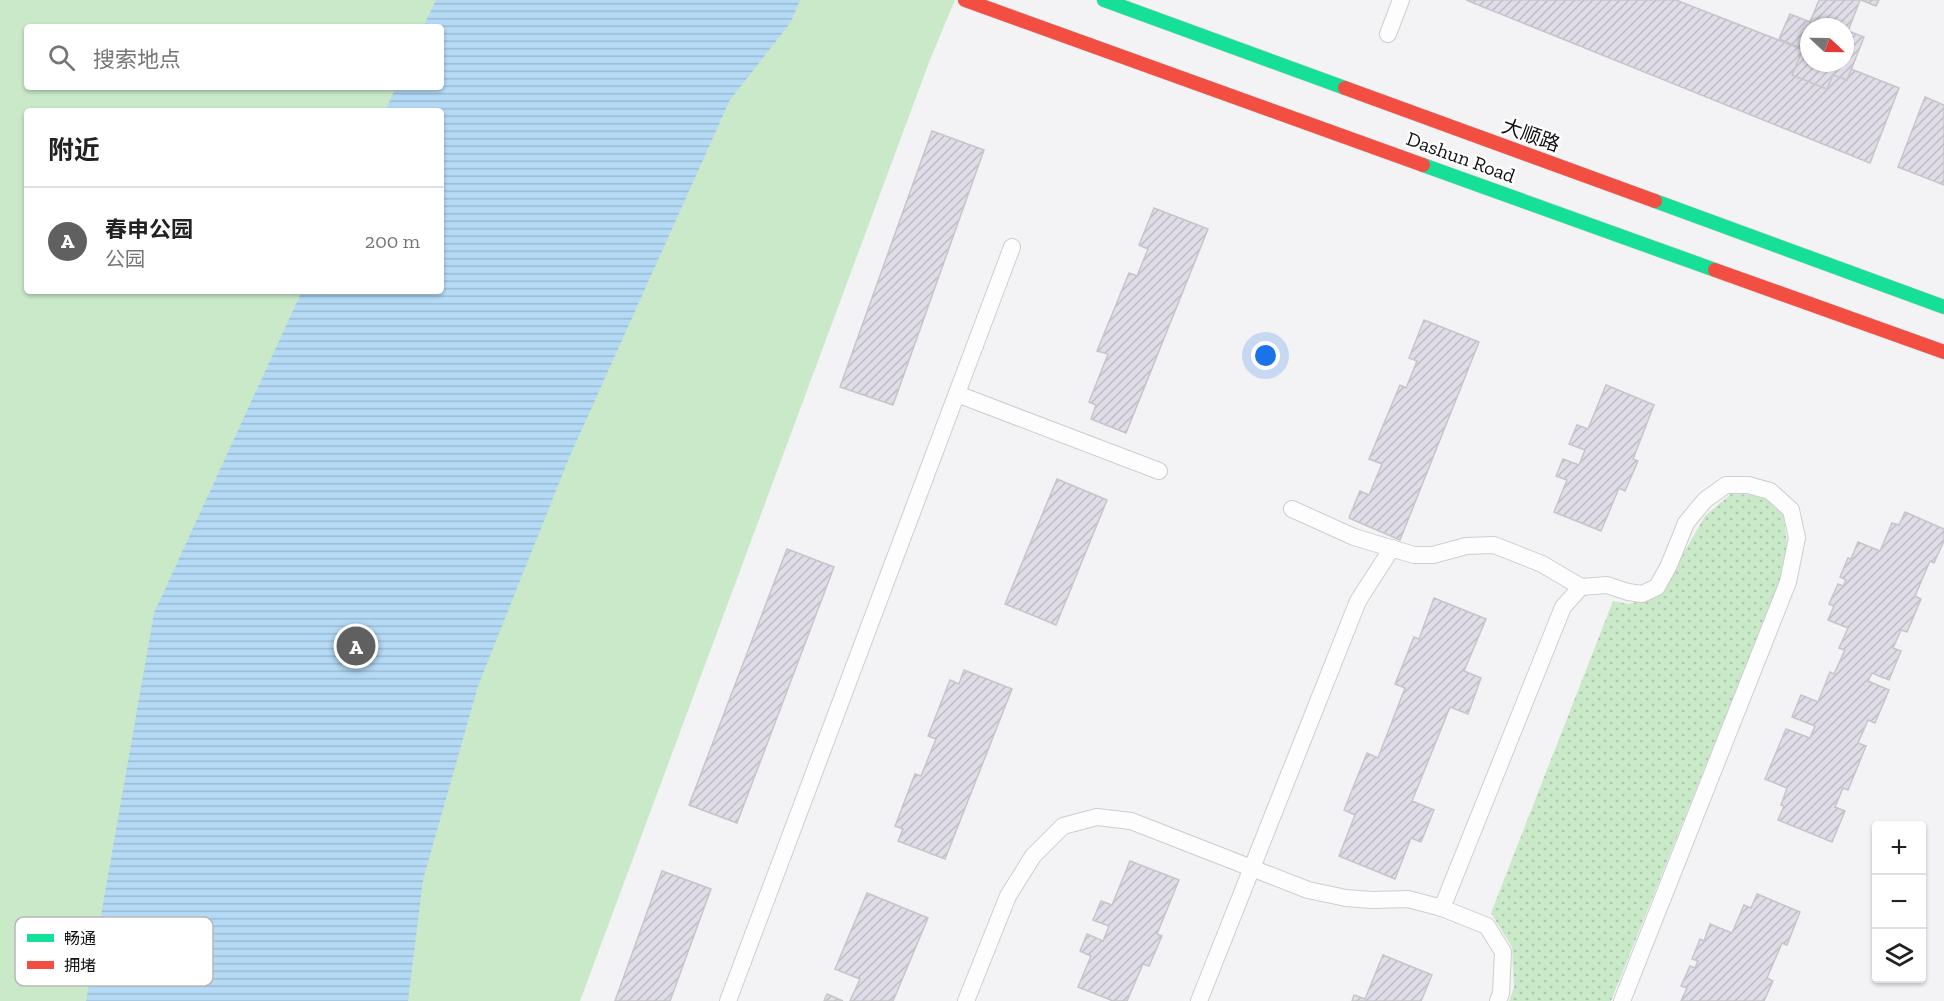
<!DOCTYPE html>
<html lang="zh">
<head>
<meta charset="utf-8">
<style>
	:root { --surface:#fff; --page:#f6f6f6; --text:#222; --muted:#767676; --line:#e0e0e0; --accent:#606061 }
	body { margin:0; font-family:"Zilla Slab","Noto Sans SC",serif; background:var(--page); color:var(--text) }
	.controls { position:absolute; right:18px; bottom:18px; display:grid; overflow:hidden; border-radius:6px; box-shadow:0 2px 4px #0004 }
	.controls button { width:54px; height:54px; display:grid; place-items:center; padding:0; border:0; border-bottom:2px solid var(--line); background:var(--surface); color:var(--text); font:30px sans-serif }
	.compass { position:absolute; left:1800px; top:18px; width:54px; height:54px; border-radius:50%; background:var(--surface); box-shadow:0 2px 4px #0004; rotate:112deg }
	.you { position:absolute; left:1266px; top:356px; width:21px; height:21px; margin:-15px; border:4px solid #fff; border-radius:50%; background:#1a73e8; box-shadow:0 0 0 9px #1a73e833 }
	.badge { display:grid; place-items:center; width:39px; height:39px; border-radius:50%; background:var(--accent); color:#fff; font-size:20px; font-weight:700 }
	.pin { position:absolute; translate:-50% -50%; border:3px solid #fff; box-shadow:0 2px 6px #0006 }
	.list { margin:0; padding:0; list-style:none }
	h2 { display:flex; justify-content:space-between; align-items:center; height:78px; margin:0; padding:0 24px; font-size:26px }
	h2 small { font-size:20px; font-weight:400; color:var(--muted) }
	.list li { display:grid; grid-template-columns:39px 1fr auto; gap:18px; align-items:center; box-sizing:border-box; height:108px; padding:0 24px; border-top:2px solid var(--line) }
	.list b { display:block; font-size:22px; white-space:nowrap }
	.list p { margin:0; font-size:20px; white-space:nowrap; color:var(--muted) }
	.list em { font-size:20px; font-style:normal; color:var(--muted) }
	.icon { flex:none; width:33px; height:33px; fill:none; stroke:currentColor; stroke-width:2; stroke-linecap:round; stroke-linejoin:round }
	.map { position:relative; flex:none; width:1944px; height:1001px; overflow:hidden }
	.search { position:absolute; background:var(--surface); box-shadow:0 2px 4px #0004; left:24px; top:24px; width:420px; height:66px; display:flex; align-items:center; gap:15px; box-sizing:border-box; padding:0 21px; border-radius:6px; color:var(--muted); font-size:22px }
	.panel { position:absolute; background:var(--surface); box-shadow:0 2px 4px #0004; left:24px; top:108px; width:420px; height:186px; border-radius:6px }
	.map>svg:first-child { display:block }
	.grass { fill:url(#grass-dots) }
	.park { fill:#c9e9c8; fill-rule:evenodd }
	.water { fill:url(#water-rules) }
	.building { fill:url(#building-hatch); stroke:#c6c6c8; stroke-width:1.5; fill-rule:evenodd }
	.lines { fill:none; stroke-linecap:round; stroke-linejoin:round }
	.lane-casing { stroke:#cecdcf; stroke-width:18 }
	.fast-casing { stroke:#cecdcf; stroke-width:15 }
	.jam-casing { stroke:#cecdcf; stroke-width:15 }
	.lane { stroke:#fdfdfe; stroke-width:16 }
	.fast { stroke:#16e098; stroke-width:14 }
	.jam { stroke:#f24e42; stroke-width:14 }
	.labels { text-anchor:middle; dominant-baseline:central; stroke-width:5; stroke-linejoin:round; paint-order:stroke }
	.street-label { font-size:20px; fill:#111112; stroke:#fff }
	.key { fill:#fff; stroke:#b8b8b8; stroke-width:1.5 }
	.key-label { font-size:16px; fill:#111112 }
</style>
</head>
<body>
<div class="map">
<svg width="1944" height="1001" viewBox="0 0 1944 1001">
	<defs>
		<pattern id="grass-dots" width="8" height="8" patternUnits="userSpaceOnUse" patternTransform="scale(1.5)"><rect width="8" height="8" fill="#c9e9c8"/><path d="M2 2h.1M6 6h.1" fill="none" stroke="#acc7ab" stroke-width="1.8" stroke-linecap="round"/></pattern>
		<pattern id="water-rules" width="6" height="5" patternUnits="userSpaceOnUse" patternTransform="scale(1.5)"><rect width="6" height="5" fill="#b5daf5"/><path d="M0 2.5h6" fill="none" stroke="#9bbad1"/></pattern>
		<pattern id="building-hatch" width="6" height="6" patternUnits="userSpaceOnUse" patternTransform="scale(1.5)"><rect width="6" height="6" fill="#e0dce8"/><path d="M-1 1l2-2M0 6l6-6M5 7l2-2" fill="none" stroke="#bfbcc6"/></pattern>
	</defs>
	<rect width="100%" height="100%" fill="#f3f2f5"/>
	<path class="grass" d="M 1731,494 L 1763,495 L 1783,512 L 1787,544 L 1781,578 L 1611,1001 L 1509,1001 L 1514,987 L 1512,947 L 1491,913 L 1613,601 L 1629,604 L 1648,599 L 1666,584 L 1705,516 Z"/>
	<path class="park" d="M 0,0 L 955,0 L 931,57 L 580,1001 L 0,1001 ZM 27,27 L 441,27 L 441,87 L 27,87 ZM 27,111 L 441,111 L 441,291 L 27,291 Z"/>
	<path class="water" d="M 436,0 L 800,0 L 791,22 L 730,100 L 569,458 L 478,686 L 423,880 L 408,1001 L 86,1001 L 154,613 L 302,291 L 441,291 L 441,111 L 385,111 L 396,87 L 441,87 L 441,27 L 423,27 Z"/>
	<g class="building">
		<path d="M 1466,0 L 1676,0 L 1809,52 L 1809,63 L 1836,63 L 1899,88 L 1870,163 Z"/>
		<path d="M 1819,0 L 1860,0 L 1848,31 L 1864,37 L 1847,80 L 1833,75 L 1827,89 L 1792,75 L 1803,49 L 1779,39 L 1790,14 L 1810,22 ZM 1809,27 L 1845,27 L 1845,63 L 1809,63 Z"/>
		<path d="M 1861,0 L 1879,0 L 1876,6 Z"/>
		<path d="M 1925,97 L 1944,105 L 1944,185 L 1898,167 Z"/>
		<path d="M 932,131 L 984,150 L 893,405 L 840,387 Z"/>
		<path d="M 1154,208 L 1208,229 L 1126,433 L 1091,419 L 1096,405 L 1089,402 L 1108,354 L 1097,351 L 1129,273 L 1137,276 L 1148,249 L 1139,245 Z"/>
		<path d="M 1424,320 L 1479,342 L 1400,540 L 1349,518 L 1360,491 L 1369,495 L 1382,464 L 1369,459 L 1400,385 L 1406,388 L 1417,361 L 1409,358 Z"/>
		<path d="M 1606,385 L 1654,405 L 1633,459 L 1638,461 L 1625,491 L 1619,488 L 1601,531 L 1554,512 L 1567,480 L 1556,476 L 1563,459 L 1579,465 L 1585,450 L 1569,444 L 1577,425 L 1588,429 Z"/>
		<path d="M 1057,479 L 1107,500 L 1056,625 L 1005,604 Z"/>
		<path d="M 1905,512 L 1944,529 L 1944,541 L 1934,563 L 1930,561 L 1915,596 L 1921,599 L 1907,632 L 1901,630 L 1893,648 L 1901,651 L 1889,680 L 1872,673 L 1868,681 L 1889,690 L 1875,723 L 1868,720 L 1858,743 L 1866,746 L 1848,790 L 1843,788 L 1835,807 L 1845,811 L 1832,842 L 1778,820 L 1784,806 L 1781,805 L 1787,788 L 1765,779 L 1786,729 L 1810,738 L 1815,726 L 1792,717 L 1801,695 L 1818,702 L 1830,672 L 1834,674 L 1845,650 L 1839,648 L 1848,628 L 1828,620 L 1834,606 L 1829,604 L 1838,584 L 1843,586 L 1846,580 L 1840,577 L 1848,558 L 1851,559 L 1858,542 L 1880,551 L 1892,523 L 1899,525 Z"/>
		<path d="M 787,549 L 834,567 L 737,823 L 689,805 Z"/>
		<path d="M 1434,598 L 1486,619 L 1464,671 L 1481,678 L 1468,714 L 1450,707 L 1412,801 L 1434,810 L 1421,842 L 1411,838 L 1395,879 L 1339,856 L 1355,815 L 1344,810 L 1367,753 L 1378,758 L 1405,688 L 1395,684 L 1414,637 L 1419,639 Z"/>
		<path d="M 964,670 L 1012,689 L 945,859 L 898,841 L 903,829 L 895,826 L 915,774 L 921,776 L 936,739 L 928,736 L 950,680 L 959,684 Z"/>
		<path d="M 1130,861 L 1179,880 L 1157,934 L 1162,936 L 1149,966 L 1143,964 L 1127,1001 L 1113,1001 L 1078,987 L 1091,956 L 1080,951 L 1087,934 L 1103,941 L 1109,926 L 1093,920 L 1101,901 L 1112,905 Z"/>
		<path d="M 662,871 L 711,889 L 670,1001 L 615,1001 Z"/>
		<path d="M 867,893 L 928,918 L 893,1001 L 850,1001 L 860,979 L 835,969 Z"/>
		<path d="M 1757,894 L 1800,912 L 1787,945 L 1782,943 L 1767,978 L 1773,981 L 1764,1001 L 1681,1001 L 1687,988 L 1681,986 L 1690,966 L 1695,968 L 1698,961 L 1692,959 L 1700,939 L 1704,941 L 1710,924 L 1732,933 L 1744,905 L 1751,908 Z"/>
		<path d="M 1383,955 L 1432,975 L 1421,1001 L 1352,1001 L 1354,995 L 1365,999 Z"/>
		<path d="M 827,994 L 843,1001 L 824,1001 Z"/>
	</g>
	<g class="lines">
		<defs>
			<g id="lane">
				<path d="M 1388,34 L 1401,0"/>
				<path d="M 957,394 L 1159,471"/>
				<path d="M 1292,509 L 1354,537 L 1414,555 L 1433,555 L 1466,546 L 1494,545 L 1542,564 L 1581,587"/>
				<path d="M 1442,908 L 1563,607 L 1581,587 L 1607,585 L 1628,592 L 1642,594 L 1657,587 L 1669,565 L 1686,523 L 1705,500 L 1726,485 L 1748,485 L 1770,491 L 1791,510 L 1797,538 L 1788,582 L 1622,1001"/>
				<path d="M 728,1001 L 1012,247"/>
				<path d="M 966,1001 L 1008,896 L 1033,856 L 1063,826 L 1097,817 L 1131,821 L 1308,890 L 1346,898 L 1372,900 L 1408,899 L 1442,908 L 1487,926 L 1503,952 L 1501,993 L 1498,1001"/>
				<path d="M 1199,1001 L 1358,601 L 1392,548"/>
			</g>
			<g id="fast">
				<path d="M 1104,0 L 1345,88"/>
				<path d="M 1423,165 L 1715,270"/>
				<path d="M 1655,201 L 1944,307"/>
			</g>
			<g id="jam">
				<path d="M 965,0 L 1423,165"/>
				<path d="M 1345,88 L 1655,201"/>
				<path d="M 1715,270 L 1944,352"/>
			</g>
		</defs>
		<use href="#lane" class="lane-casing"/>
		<use href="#fast" class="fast-casing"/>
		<use href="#jam" class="jam-casing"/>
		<use href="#lane" class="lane"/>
		<use href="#fast" class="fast"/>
		<use href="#jam" class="jam"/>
	</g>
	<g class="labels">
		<g class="street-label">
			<text transform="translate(1531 135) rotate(20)">大顺路</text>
			<text transform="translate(1461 157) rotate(20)">Dashun Road</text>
		</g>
	</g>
	<rect x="15" y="917" width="198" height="69" rx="9" class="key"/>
	<rect x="27" y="934" width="27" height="8" fill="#16e098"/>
	<rect x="27" y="961" width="27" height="8" fill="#f24e42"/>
	<g class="key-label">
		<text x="64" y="944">畅通</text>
		<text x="64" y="971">拥堵</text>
	</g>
</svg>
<div class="controls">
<button>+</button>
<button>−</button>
<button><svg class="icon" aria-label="layers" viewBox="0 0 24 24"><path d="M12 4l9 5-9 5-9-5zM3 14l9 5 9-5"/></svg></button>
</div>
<svg class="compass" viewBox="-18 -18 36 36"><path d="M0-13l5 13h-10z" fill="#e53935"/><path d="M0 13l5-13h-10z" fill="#767676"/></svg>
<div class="you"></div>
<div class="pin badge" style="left:356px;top:646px">A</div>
<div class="search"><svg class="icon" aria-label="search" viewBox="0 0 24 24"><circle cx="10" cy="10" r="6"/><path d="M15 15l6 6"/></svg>搜索地点</div>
<section class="panel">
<h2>附近<small></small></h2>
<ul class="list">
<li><span class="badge">A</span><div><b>春申公园</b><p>公园</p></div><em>200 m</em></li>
</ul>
</section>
</div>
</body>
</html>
